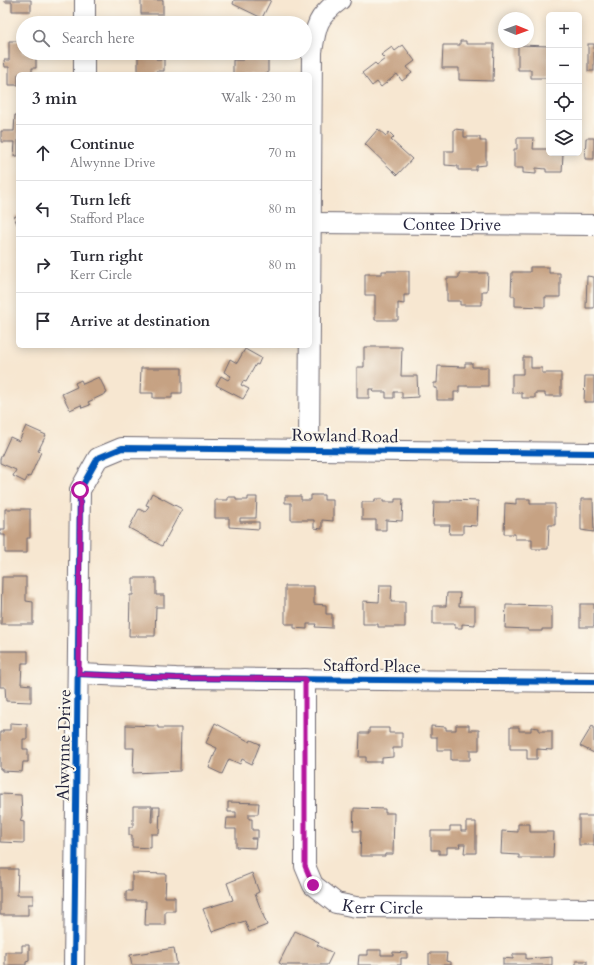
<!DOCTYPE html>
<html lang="en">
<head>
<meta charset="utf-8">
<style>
	:root { --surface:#fff; --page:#f2f2f3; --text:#2b2b33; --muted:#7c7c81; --line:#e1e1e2 }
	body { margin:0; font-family:Cardo,serif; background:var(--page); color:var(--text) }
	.controls { position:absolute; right:12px; top:12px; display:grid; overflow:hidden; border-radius:6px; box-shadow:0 2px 10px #0003 }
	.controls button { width:36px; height:36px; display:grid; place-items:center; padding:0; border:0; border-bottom:1px solid var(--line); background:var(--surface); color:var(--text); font:20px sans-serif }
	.compass { position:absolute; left:498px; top:12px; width:36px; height:36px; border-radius:50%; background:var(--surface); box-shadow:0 2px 10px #0003; rotate:91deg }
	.stop { position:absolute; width:12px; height:12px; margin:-9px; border:3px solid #b5179e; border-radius:50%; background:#fff }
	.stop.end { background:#b5179e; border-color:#fff; box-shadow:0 1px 4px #0008 }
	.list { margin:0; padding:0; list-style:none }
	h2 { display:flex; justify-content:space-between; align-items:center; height:52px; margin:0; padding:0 16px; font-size:17px }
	h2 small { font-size:13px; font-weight:400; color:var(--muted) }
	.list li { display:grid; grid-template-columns:26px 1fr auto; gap:12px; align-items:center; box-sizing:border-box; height:56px; padding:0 16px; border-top:1px solid var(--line) }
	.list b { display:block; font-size:15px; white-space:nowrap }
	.list p { margin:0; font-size:13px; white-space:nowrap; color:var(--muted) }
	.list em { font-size:13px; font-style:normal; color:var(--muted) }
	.icon { flex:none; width:22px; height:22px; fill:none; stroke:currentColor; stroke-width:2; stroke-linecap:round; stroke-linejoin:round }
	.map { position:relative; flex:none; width:594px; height:965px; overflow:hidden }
	.search { position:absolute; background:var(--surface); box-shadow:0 2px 10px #0003; left:16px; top:16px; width:296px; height:44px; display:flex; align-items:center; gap:10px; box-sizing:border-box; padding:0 14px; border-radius:22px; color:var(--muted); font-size:15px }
	.panel { position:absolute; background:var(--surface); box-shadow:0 2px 10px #0003; left:16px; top:72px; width:296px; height:276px; border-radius:6px }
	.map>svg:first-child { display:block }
	.building { fill:#c6a283 }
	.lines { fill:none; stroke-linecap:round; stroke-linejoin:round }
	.minor-casing { stroke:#6d6770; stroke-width:22 }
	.minor { stroke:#fff; stroke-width:20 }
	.cycleway-casing { stroke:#fbf7ec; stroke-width:8 }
	.cycleway { stroke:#0057b8; stroke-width:6 }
	.route { stroke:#b5179e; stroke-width:5 }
	.labels { text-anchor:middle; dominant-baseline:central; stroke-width:4; stroke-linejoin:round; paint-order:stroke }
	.street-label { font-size:17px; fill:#22223b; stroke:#fbf7ec }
</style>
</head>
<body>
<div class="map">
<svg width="594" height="965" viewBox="0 0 594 965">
	<rect width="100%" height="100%" fill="#fbf7ec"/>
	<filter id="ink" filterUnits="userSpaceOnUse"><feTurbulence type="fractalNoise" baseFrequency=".025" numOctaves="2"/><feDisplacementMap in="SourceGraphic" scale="8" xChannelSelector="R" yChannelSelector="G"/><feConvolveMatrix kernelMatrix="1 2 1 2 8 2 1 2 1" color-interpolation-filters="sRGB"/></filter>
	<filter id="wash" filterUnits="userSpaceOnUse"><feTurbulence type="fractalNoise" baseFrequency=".012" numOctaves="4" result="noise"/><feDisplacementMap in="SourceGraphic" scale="16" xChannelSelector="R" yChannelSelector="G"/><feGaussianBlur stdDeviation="0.9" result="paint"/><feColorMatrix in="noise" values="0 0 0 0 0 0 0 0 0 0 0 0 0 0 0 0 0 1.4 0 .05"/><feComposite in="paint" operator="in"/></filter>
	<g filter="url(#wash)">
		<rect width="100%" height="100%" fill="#f7e7d1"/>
		<g id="blocks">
			<g class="building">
				<path d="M 5,0 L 31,0 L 31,11 L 12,11 L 12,2 L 5,2 Z"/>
				<rect x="141" y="0" width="22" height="14"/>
				<path d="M 234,0 L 271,0 L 262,18 L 233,4 Z"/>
				<path d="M 9,41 L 23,41 L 23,53 L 36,53 L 36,68 L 32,68 L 32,74 L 18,74 L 18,85 L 9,85 L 9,67 L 5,67 L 4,60 L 9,60 Z"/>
				<path d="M 460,41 L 466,41 L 466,44 L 494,44 L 493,81 L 459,80 L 459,68 L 442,68 L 443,45 L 460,45 Z"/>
				<rect x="588" y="44" width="6" height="27"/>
				<path d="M 403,45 L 415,61 L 407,67 L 412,73 L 402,81 L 397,74 L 381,87 L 377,82 L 372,86 L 362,73 L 375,63 L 377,65 L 385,59 L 381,55 L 392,47 L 395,51 Z"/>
				<path d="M 518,45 L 549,46 L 549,78 L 531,78 L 531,70 L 518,70 Z"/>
				<path d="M 138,53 L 156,53 L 156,59 L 164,59 L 164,71 L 156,71 L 156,74 L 138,74 Z"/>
				<path d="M 262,53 L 268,53 L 268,74 L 233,74 L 233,60 L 243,60 L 243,54 L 262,55 Z"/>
				<path d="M 15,115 L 18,115 L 18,156 L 14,156 L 15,142 L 1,142 L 1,131 L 14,131 Z"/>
				<path d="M 378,129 L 386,136 L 389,132 L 394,137 L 391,140 L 412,159 L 397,175 L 365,144 Z"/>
				<path d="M 454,129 L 464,130 L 464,137 L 480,137 L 480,141 L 486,141 L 486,165 L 476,166 L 476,170 L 458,170 L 458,166 L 445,165 L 445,151 L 454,151 Z"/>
				<path d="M 517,138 L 534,138 L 533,149 L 549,149 L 549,153 L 563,153 L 562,172 L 546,172 L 546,169 L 536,168 L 536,174 L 523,173 L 523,168 L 514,168 L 514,149 L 517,149 Z"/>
				<path d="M 586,138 L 594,138 L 594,159 L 585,159 Z"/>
				<path d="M 18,215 L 18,226 L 14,217 Z"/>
				<path d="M 530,267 L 549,267 L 549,273 L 560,273 L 560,297 L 545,297 L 545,307 L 515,306 L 515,296 L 511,296 L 512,272 L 530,272 Z"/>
				<path d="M 382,271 L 409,271 L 409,295 L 404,295 L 404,304 L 398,303 L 398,320 L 375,320 L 375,295 L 365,295 L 365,274 L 382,274 Z"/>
				<path d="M 459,273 L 488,273 L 487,291 L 482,291 L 482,305 L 460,305 L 460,301 L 447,301 L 447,278 L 459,278 Z"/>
				<path d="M 587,276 L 594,277 L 594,308 L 586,308 Z"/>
				<path d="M 364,347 L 402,347 L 401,376 L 417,376 L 418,397 L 402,398 L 402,392 L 394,392 L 394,398 L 386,398 L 386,392 L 373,392 L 374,389 L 369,389 L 369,398 L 357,398 L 357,367 L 364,367 Z"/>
				<path d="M 245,349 L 261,358 L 258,365 L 256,364 L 246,382 L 243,381 L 241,385 L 249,389 L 243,399 L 216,385 L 221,376 L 228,380 L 231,376 L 224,372 L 230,359 L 237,363 Z"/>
				<path d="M 523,357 L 531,357 L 531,368 L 542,368 L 542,373 L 561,373 L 561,396 L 545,396 L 545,393 L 535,393 L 535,398 L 522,398 L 522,393 L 512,393 L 512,374 L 523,374 Z"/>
				<path d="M 465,363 L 472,363 L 472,367 L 488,367 L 488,386 L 459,386 L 459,392 L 454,392 L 454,400 L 437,400 L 437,388 L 434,388 L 434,383 L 437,383 L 438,366 L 465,367 Z"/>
				<path d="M 141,368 L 182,368 L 182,393 L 172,393 L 172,398 L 153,398 L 153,393 L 140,393 Z"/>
				<path d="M 585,376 L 594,376 L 594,402 L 584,402 Z"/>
				<path d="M 99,377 L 107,393 L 88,402 L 90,405 L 82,408 L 81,405 L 70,410 L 62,394 L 77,387 L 75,383 L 81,380 L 83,384 Z"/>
				<path d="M 26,426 L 46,435 L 38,451 L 41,452 L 30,477 L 28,476 L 25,482 L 13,476 L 16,470 L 0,463 L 0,459 L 10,437 L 19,441 Z"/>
				<path d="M 152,493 L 182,509 L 162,546 L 129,528 L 139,509 L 145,512 L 149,506 L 146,505 Z"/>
				<path d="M 311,495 L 324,495 L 324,500 L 333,500 L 333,521 L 322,520 L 322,529 L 314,528 L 314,520 L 291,520 L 291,503 L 285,503 L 285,496 L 301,496 L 301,500 L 311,500 Z"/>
				<path d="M 228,497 L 236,497 L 236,500 L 248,500 L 248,497 L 257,497 L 256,518 L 240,518 L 240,522 L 259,522 L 259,529 L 229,527 L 229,518 L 215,518 L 215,500 L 228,500 Z"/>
				<path d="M 375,499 L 383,499 L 383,502 L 395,502 L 395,499 L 403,499 L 402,521 L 386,520 L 386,530 L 376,530 L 376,520 L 362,520 L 362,502 L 375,502 Z"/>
				<path d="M 516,499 L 530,499 L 530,504 L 555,504 L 555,525 L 549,525 L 548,549 L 532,549 L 532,539 L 515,539 L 515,534 L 504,534 L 505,503 L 516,504 Z"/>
				<path d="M 581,499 L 593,499 L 594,532 L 581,530 Z"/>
				<path d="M 451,500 L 478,501 L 477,526 L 463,525 L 463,534 L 449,534 L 450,525 L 433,525 L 434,502 L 451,502 Z"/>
				<path d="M 5,509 L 30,509 L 30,538 L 27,538 L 27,553 L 5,553 L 5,535 L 0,535 L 0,529 L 5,529 Z"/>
				<path d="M 2,577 L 26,577 L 26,601 L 33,602 L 33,624 L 1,624 Z"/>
				<path d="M 133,578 L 156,578 L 156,595 L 164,595 L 164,607 L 156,607 L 155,636 L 129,636 L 130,595 L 133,595 Z"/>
				<path d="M 380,585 L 392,585 L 391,602 L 405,602 L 405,627 L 378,627 L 378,624 L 363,624 L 363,601 L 379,602 Z"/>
				<path d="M 285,586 L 314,586 L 314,604 L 326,605 L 326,614 L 332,614 L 332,628 L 315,627 L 316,624 L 307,624 L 307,629 L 294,628 L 294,624 L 285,624 Z"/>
				<path d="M 447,593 L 460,593 L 459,606 L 475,606 L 475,625 L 462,624 L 462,628 L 455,628 L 455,624 L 433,624 L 433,606 L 446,606 Z"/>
				<rect x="580" y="604" width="14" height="23"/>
				<path d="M 506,605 L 552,606 L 552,629 L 542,629 L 542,631 L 528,631 L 528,629 L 505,628 Z"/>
				<path d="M 0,651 L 28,651 L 28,663 L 22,663 L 21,684 L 31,685 L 31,702 L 6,701 L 5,687 L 0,687 Z"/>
				<path d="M 10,723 L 27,724 L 27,739 L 23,739 L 23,749 L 28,749 L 28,762 L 23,762 L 22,772 L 2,771 L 2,769 L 0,769 L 0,732 L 3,732 L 3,730 L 10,730 Z"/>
				<path d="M 215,723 L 250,742 L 251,740 L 260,744 L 252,764 L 242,759 L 240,764 L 229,759 L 222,774 L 209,768 L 217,748 L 206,743 Z"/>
				<path d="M 126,725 L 158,726 L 158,728 L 181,728 L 180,771 L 133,773 L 134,748 L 126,748 Z"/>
				<path d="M 456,725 L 469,725 L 469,730 L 479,730 L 479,750 L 470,750 L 470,760 L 451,760 L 451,750 L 437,750 L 437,737 L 431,737 L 431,726 L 446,727 L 446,730 L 456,730 Z"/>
				<path d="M 592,726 L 594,727 L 594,753 L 580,746 Z"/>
				<path d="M 510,727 L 519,727 L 519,731 L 531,731 L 531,727 L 539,728 L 539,731 L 552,731 L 552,750 L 537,749 L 537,759 L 527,759 L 527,749 L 510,749 Z"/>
				<path d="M 369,728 L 389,728 L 389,733 L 402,733 L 402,748 L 393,748 L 393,757 L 382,758 L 382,762 L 366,762 L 366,757 L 359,757 L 360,733 L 369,733 Z"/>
				<path d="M 0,794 L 21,795 L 22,816 L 20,821 L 24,822 L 24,843 L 0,842 Z"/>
				<path d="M 228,802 L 259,803 L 258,814 L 249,814 L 249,819 L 252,819 L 252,830 L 258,830 L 258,838 L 251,838 L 251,839 L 256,839 L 255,848 L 236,847 L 236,829 L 226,829 L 227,818 L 236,818 L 236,812 L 228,812 Z"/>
				<path d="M 133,806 L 152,806 L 151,822 L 153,822 L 153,807 L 160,807 L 159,834 L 151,834 L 151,848 L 132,847 L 132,835 L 129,835 L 129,827 L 133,827 Z"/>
				<path d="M 354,808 L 385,809 L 385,813 L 394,813 L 393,854 L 385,854 L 385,856 L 360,856 L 361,831 L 353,831 Z"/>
				<rect x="579" y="816" width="15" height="29"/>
				<path d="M 466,822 L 476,822 L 476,853 L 464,853 L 465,844 L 459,844 L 460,847 L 447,847 L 447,854 L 439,854 L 439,850 L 431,850 L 431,831 L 450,831 L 450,826 L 461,826 L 461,831 L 466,831 Z"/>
				<path d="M 518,824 L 530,824 L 530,832 L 554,832 L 553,858 L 519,858 L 519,855 L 501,854 L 502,831 L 518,832 Z"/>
				<path d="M 0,869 L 18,869 L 17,895 L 33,895 L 33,904 L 28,904 L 28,915 L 0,915 Z"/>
				<path d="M 132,873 L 166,874 L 165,897 L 175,897 L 175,911 L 165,911 L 165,925 L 145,925 L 146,901 L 126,901 L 126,891 L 132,891 Z"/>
				<path d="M 252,873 L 259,892 L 255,894 L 267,925 L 249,932 L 245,921 L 212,932 L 203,909 L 233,900 L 227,883 Z"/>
				<path d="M 295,931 L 319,942 L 317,945 L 333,953 L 327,965 L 283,965 L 279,963 Z"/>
				<path d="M 22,945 L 29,945 L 29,961 L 26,962 L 26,965 L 5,965 L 5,952 L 22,952 Z"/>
				<path d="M 174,948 L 177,965 L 132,965 L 130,955 Z"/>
				<path d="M 368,950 L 381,950 L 381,955 L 393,955 L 393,952 L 407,953 L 407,958 L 401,958 L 401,965 L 358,965 L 359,955 L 368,955 Z"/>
				<path d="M 429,953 L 447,953 L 446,961 L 451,962 L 451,965 L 429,965 Z"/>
				<path d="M 513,954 L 526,954 L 526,959 L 552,957 L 552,965 L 503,965 L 503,958 L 513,959 Z"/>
				<rect x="576" y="961" width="11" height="4"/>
			</g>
		</g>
	</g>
	<g filter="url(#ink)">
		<use href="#blocks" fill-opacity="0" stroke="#6d6770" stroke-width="1"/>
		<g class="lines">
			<defs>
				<g id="minor">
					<path d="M 85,23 L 85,0"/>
					<path d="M 84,74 L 84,53"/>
					<path id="s1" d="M 310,223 L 594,225"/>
					<path d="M 309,449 L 312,52 C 316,25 317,17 340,0"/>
					<path d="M 79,674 L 176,678 L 594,682"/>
					<path id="s2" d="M 305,679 L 305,866 L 313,885 L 336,903 L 356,907 L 594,909"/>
					<path d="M 74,965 L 80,490 L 98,458 L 122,448 L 594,453"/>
				</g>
			</defs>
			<use href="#minor" class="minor-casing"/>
			<use href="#minor" class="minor"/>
			<defs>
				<g id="cycleway">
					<path d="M 79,674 L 176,678 L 594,682"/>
					<path d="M 74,965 L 80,490 L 98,458 L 122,448 L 594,453"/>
				</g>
			</defs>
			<use href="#cycleway" class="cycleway-casing"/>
			<use href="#cycleway" class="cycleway"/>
		</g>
	</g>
	<g class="lines" filter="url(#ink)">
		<path class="route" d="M 80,490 L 79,674 L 176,678 L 305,679 L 305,866 L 313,885"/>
	</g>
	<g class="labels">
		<g class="street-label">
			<text stroke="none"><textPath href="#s1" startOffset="142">Contee Drive</textPath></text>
			<text transform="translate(345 436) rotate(1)">Rowland Road</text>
			<text transform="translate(372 666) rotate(1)">Stafford Place</text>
			<text transform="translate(64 745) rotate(-89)">Alwynne Drive</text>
			<text stroke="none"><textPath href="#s2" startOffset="284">Kerr Circle</textPath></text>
		</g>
	</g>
</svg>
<div class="controls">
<button>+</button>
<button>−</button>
<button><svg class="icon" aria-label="locate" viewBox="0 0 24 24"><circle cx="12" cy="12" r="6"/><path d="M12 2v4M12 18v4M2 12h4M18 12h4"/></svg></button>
<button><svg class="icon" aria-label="layers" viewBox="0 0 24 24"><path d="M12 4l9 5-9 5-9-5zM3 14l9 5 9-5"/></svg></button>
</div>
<svg class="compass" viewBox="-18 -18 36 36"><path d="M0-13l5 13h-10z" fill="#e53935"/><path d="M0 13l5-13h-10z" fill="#7c7c81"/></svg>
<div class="stop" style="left:80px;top:490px"></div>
<div class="stop end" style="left:313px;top:885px"></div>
<div class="search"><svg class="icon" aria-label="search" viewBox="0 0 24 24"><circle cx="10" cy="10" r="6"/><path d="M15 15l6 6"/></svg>Search here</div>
<section class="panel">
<h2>3 min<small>Walk · 230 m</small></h2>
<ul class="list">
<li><svg class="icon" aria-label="ahead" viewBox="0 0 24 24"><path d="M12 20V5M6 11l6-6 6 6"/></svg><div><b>Continue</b><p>Alwynne Drive</p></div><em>70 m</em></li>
<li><svg class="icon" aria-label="left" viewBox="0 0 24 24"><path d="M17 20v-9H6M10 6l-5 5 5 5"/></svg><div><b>Turn left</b><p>Stafford Place</p></div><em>80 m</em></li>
<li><svg class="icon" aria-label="right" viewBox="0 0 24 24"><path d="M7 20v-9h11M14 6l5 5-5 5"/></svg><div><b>Turn right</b><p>Kerr Circle</p></div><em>80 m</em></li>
<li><svg class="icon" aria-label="arrive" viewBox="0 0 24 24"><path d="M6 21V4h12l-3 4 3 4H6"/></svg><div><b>Arrive at destination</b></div></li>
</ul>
</section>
</div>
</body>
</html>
